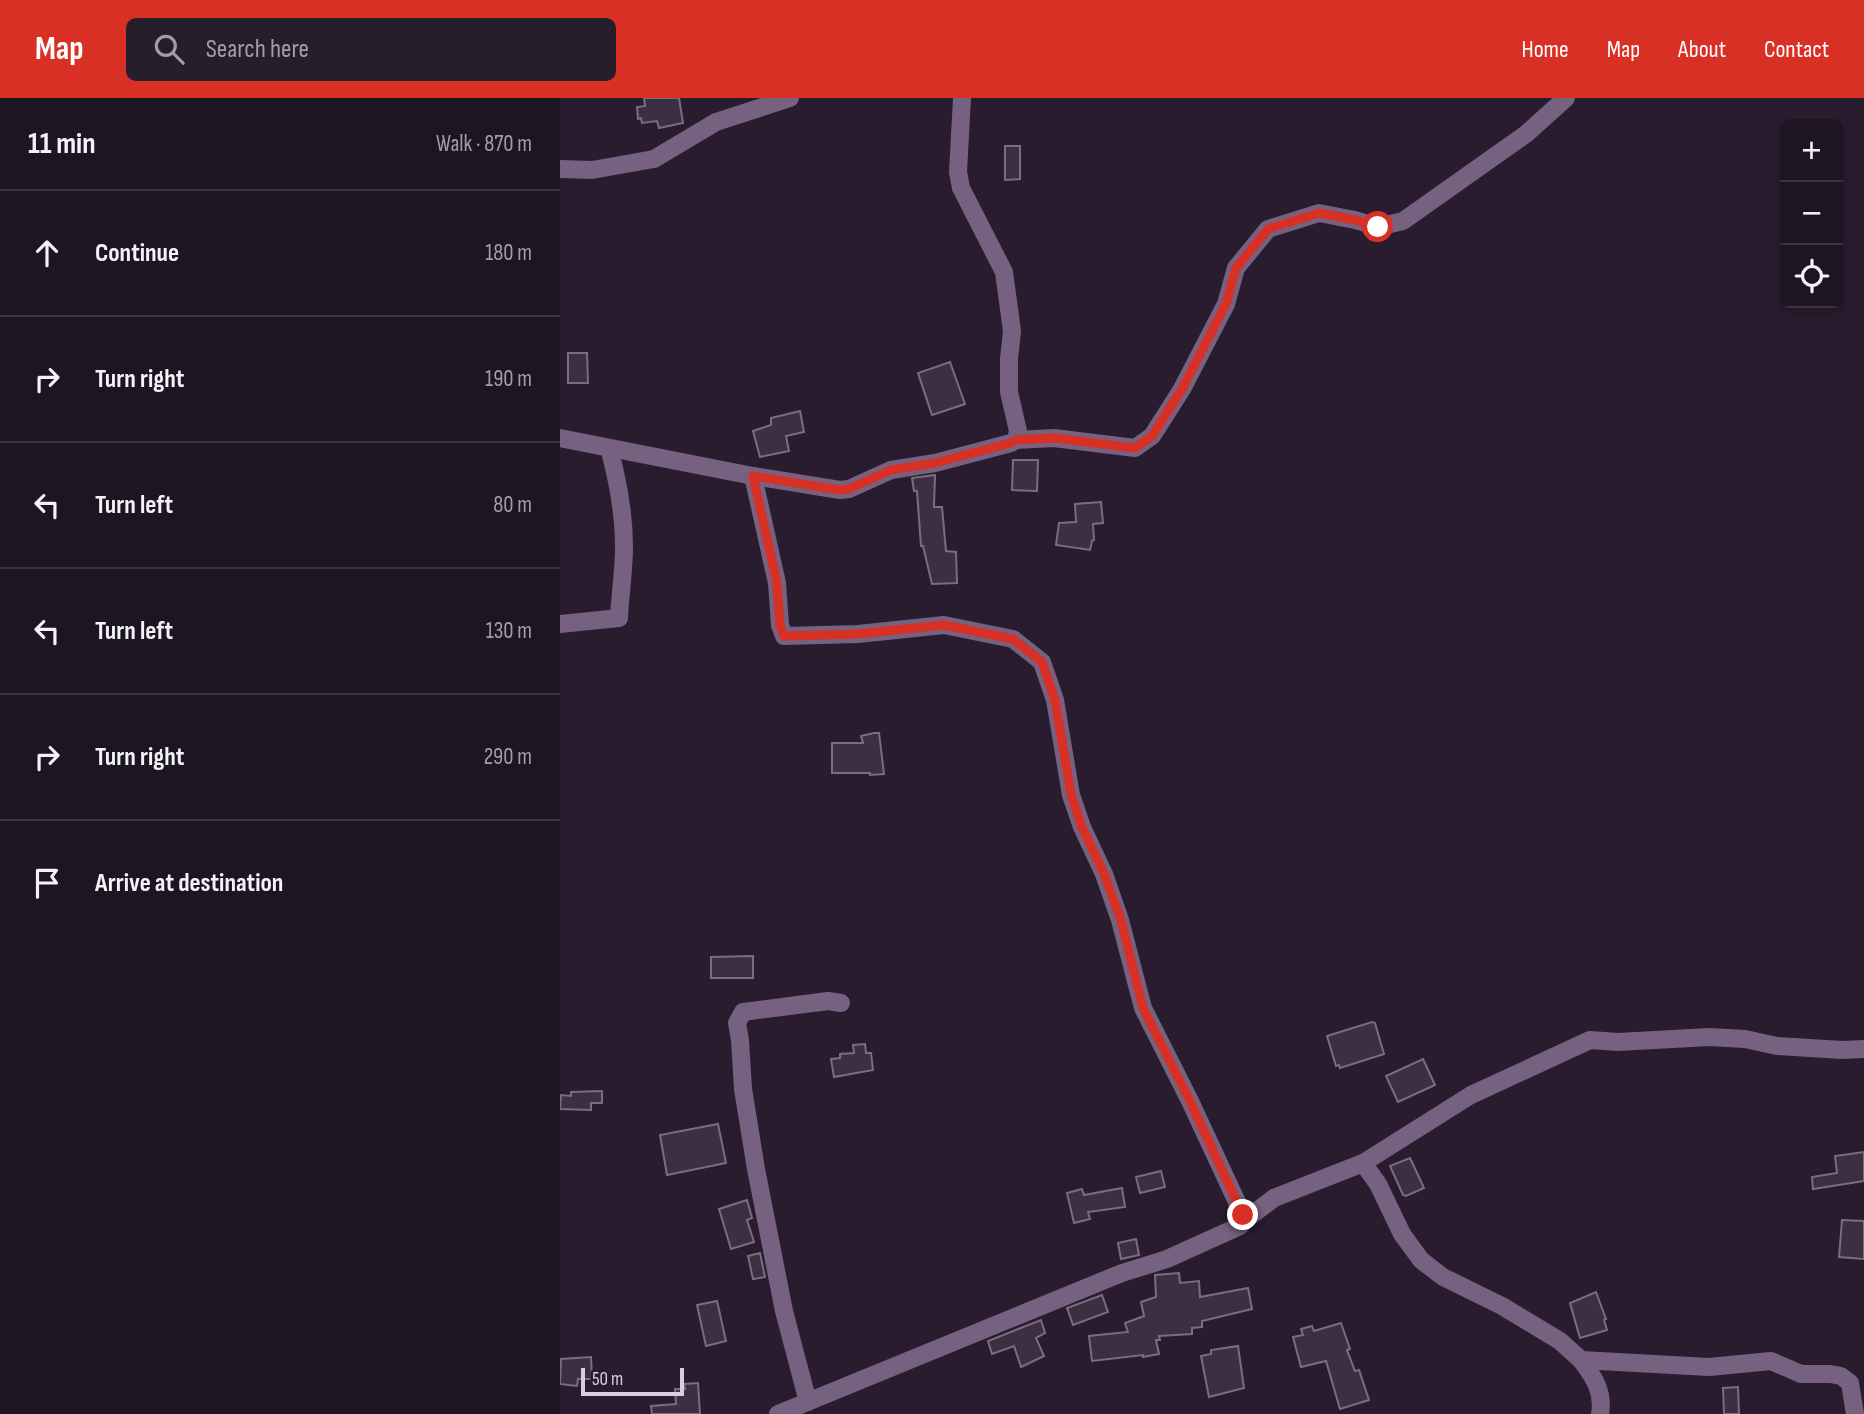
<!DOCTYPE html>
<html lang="en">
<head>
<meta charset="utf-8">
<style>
	:root { --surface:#1e1522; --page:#261e2a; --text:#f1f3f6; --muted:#a19fa5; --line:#3c3440; --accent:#d93025 }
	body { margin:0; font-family:"Sofia Sans Condensed",sans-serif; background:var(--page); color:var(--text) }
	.controls { position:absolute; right:21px; top:21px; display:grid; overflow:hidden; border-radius:10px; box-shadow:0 4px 10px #0003 }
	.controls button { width:63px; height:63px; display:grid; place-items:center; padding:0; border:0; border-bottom:2px solid var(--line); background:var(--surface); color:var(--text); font:35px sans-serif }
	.scale { position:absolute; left:21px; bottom:18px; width:103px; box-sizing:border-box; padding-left:7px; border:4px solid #d7cfdb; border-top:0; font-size:19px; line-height:24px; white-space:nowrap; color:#d7cfdb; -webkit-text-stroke:5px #281c2e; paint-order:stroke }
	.stop { position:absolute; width:21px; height:21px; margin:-16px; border:5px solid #d93025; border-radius:50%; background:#fff }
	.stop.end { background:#d93025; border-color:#fff; box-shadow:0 2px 7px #0008 }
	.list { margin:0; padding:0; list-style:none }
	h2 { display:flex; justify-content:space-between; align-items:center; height:91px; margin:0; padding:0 28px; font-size:30px }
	h2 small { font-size:23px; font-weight:400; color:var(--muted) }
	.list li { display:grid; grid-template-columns:46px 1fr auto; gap:21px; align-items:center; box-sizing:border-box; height:126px; padding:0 28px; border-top:2px solid var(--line) }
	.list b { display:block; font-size:26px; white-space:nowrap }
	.list em { font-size:23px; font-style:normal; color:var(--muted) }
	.icon { flex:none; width:38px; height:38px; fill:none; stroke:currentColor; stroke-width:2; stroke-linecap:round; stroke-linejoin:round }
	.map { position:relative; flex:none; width:1304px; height:1316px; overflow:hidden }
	header { display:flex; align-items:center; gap:42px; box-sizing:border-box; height:98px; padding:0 35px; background:var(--accent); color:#fff }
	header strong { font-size:33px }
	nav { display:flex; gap:38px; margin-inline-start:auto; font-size:24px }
	.search { width:490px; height:63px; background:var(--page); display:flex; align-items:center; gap:18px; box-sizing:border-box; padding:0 24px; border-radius:10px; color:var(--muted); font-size:26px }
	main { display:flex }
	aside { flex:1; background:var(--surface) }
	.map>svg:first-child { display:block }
	.building { fill:#3c2f42; stroke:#7a6c81; stroke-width:2 }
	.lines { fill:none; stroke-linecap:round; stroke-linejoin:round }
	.minor { stroke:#766180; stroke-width:18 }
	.route { stroke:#d93025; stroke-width:9 }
</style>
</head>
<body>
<header>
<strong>Map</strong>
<div class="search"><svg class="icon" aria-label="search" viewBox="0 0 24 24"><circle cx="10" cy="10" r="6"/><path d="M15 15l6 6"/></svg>Search here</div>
<nav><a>Home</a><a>Map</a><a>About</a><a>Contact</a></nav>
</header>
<main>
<aside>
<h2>11 min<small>Walk · 870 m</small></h2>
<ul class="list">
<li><svg class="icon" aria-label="ahead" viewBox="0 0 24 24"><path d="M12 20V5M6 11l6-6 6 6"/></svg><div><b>Continue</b></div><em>180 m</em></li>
<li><svg class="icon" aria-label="right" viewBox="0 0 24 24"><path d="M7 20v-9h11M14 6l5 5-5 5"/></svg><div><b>Turn right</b></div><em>190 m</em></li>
<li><svg class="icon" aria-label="left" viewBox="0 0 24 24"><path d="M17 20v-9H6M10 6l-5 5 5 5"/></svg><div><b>Turn left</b></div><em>80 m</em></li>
<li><svg class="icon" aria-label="left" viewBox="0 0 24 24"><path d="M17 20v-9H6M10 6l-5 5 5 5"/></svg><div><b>Turn left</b></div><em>130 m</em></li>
<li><svg class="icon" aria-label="right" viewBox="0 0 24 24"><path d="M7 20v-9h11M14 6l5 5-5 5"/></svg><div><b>Turn right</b></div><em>290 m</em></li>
<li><svg class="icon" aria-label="arrive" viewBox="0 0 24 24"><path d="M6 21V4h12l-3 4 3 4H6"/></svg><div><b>Arrive at destination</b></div></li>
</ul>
</aside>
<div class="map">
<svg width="1304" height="1316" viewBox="0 0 1304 1316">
	<rect width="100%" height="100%" fill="#281c2e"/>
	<g class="building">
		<path d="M 84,0 L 119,0 L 123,25 L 99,30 L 97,23 L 82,25 L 81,20 L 78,21 L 77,9 L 85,8 Z"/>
		<path d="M 445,48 L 460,48 L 460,81 L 445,82 Z"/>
		<path d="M 8,255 L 27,255 L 28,285 L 8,285 Z"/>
		<path d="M 390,264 L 405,306 L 372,317 L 358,275 Z"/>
		<path d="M 240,313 L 244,334 L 226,338 L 229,353 L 200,359 L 193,333 L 211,327 L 211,320 Z"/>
		<path d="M 453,362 L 478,362 L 477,393 L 452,392 Z"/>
		<path d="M 375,377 L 374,409 L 382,409 L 386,453 L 396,454 L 397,485 L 372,486 L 363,448 L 361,448 L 357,393 L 354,393 L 352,380 Z"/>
		<path d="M 541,404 L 543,425 L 533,426 L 534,442 L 532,443 L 530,452 L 496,447 L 499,425 L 516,424 L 515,406 Z"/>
		<path d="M 314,635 L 319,635 L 324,676 L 310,677 L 310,675 L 272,675 L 272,645 L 303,645 L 301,638 Z"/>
		<path d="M 193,858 L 193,880 L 151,880 L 151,859 Z"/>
		<path d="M 812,924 L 815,925 L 824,956 L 780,970 L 779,967 L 776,968 L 767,938 Z"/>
		<path d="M 305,946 L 306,955 L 311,955 L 313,972 L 274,979 L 271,961 L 280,960 L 280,956 L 294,955 L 293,947 Z"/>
		<path d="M 863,961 L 875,987 L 838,1004 L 826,978 Z"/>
		<path d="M 42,993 L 42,1005 L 31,1005 L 31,1012 L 0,1011 L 1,997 L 11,998 L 11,994 Z"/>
		<path d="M 158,1026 L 166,1065 L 107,1077 L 100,1037 Z"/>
		<path d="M 1304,1054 L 1304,1083 L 1253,1091 L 1252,1079 L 1277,1075 L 1275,1058 Z"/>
		<path d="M 850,1060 L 864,1090 L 846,1098 L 843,1097 L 830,1068 Z"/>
		<path d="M 601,1073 L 605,1089 L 580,1095 L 576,1079 Z"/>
		<path d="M 562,1090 L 565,1109 L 528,1114 L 530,1121 L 514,1125 L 507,1095 L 522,1091 L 524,1097 Z"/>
		<path d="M 187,1102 L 192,1120 L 187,1122 L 194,1144 L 171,1151 L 159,1111 Z"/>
		<path d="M 1282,1122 L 1304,1123 L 1304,1161 L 1279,1159 Z"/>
		<path d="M 576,1141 L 579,1157 L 561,1161 L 558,1145 Z"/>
		<path d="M 200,1155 L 205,1179 L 193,1181 L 188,1158 Z"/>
		<path d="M 619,1175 L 620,1185 L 639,1183 L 640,1199 L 688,1190 L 692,1211 L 642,1223 L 642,1229 L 632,1230 L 632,1236 L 599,1238 L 600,1242 L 596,1242 L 599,1256 L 583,1259 L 583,1257 L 532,1263 L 529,1238 L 568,1234 L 565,1225 L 584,1218 L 581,1204 L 596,1199 L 595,1177 Z"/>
		<path d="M 1036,1194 L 1046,1221 L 1044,1222 L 1047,1232 L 1020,1240 L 1010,1205 Z"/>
		<path d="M 542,1197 L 548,1214 L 513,1227 L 507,1210 Z"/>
		<path d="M 157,1203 L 166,1243 L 146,1248 L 137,1207 Z"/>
		<path d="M 481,1222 L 485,1235 L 476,1240 L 484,1258 L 461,1269 L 454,1248 L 432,1256 L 428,1243 Z"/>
		<path d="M 781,1225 L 790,1251 L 787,1252 L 795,1273 L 799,1272 L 809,1302 L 780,1311 L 766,1263 L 741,1269 L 733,1239 L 743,1237 L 741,1231 L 752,1228 L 754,1233 Z"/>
		<path d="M 678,1248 L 684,1290 L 649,1299 L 641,1258 L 651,1256 L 651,1252 Z"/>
		<path d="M 31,1259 L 32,1281 L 18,1281 L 17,1288 L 0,1286 L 1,1261 Z"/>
		<path d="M 138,1285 L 140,1316 L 92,1316 L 91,1308 L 116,1306 L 115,1291 L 125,1291 L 124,1286 Z"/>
		<path d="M 1178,1289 L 1179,1316 L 1164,1316 L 1163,1290 Z"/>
	</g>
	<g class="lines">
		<g class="minor">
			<path d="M 0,71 L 32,72 L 94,61 L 156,24 L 230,0"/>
			<path d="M 0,340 L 193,378 L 280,392 L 289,391 L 331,372 L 375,365 L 451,345 L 456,342 L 458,333 L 449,294 L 449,261 L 452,233 L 444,174 L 401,90 L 398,74 L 402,0"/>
			<path d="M 456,342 L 494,340 L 575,350 L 592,338 L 622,291 L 666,206 L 676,170 L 708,131 L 759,115 L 795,122 L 818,129 L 843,123 L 966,36 L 1006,0"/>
			<path d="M 193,378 L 217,485 L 220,527 L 224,538 L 298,536 L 384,527 L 453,541 L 482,564 L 495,602 L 511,697 L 522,729 L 544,776 L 560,822 L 583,910 L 630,1003 L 683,1117 L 684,1123 L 680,1128 L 607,1161 L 562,1175 L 218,1316"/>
			<path d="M 0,526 L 59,520 C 60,497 64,472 64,449 C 64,415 58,383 49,350"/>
			<path d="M 803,1065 L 818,1086 L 842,1136 L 861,1162 L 883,1179 L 942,1208 L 1000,1243 L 1021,1262 L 1149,1269 L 1211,1263 L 1241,1276 L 1270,1276 L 1281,1278 L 1290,1285 L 1295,1316"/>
			<path d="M 684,1123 L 714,1100 L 803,1065 L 911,997 L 1030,942 L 1058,944 L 1149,939 L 1185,941 L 1217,948 L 1282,952 L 1304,951"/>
			<path d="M 1021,1262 C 1034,1279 1044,1294 1040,1316"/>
			<path d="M 248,1304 L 224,1213 L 196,1071 L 183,991 L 180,942 L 177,925 L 183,914 L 268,903 L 281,905"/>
		</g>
	</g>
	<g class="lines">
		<path class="route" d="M 683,1117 L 630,1003 L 583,910 L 561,822 L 544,776 L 522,729 L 511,696 L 495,602 L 482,564 L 453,541 L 384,527 L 298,536 L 224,538 L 220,527 L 217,485 L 193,378 L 280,392 L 289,391 L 331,372 L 375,365 L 451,345 L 456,342 L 494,340 L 575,350 L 592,338 L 622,291 L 666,206 L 676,170 L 708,131 L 759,115 L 795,122 L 818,129"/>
	</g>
</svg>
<div class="controls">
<button>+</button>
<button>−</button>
<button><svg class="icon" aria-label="locate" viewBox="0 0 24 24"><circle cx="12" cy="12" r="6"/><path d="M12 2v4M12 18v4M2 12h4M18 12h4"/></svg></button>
</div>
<div class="scale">50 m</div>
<div class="stop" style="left:818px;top:129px"></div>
<div class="stop end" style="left:683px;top:1117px"></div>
</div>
</main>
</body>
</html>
